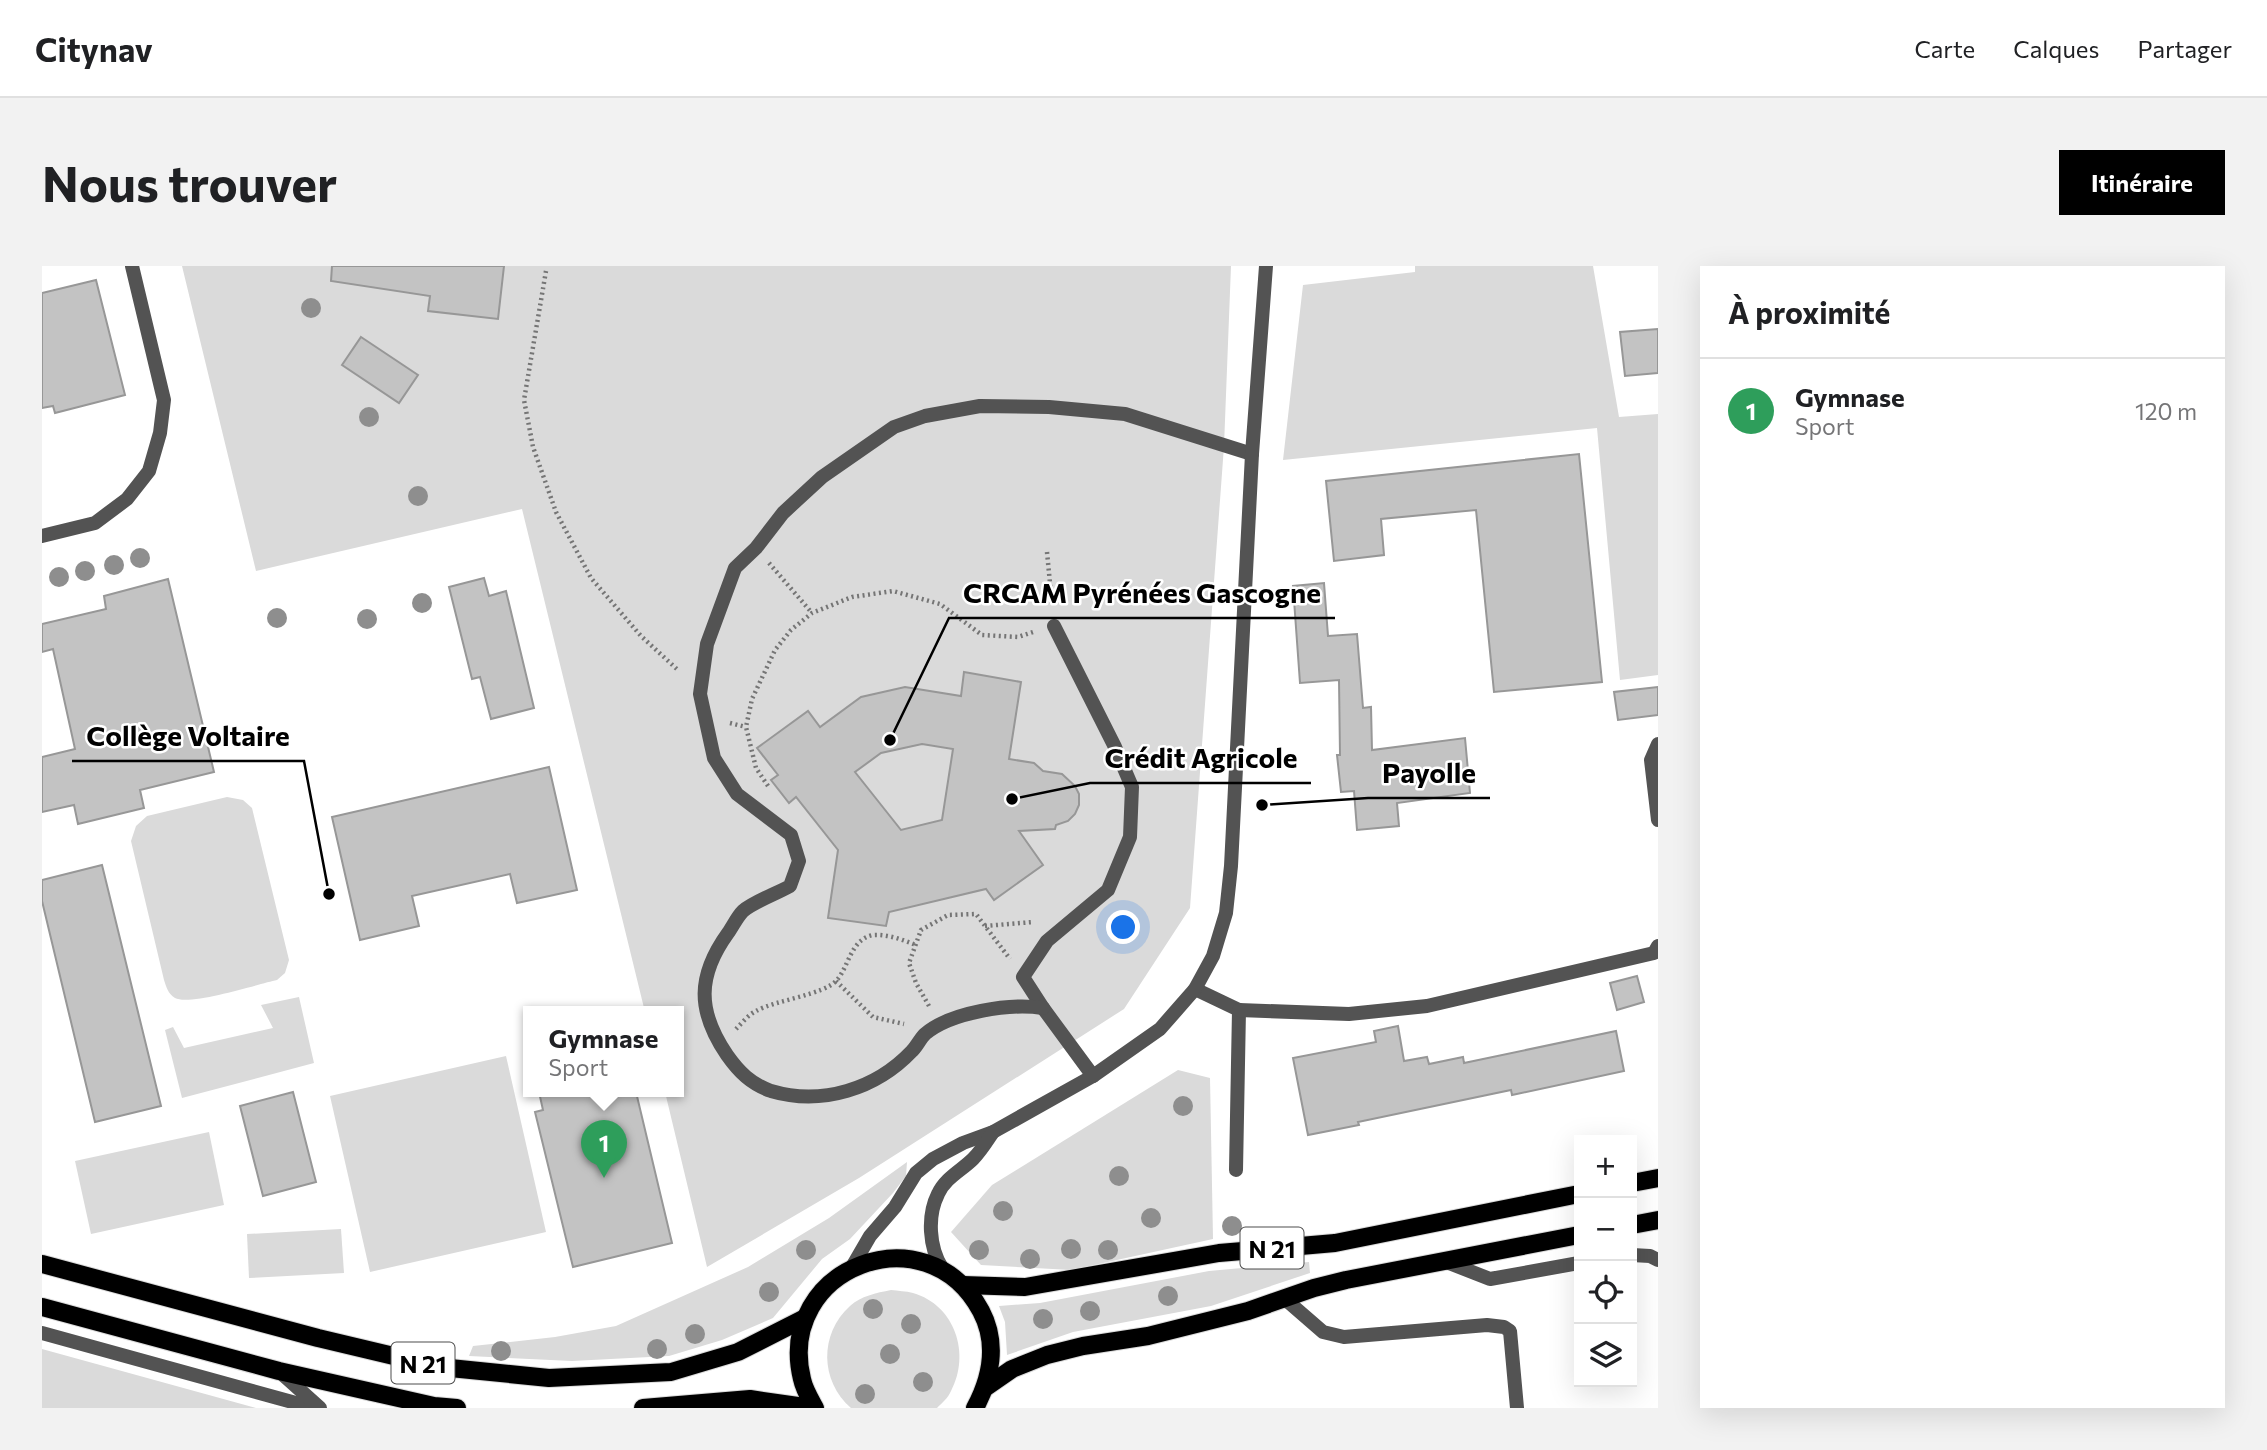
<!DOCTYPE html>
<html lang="fr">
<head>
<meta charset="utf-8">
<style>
	:root { --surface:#fff; --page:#f2f2f2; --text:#202124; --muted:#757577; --line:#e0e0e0; --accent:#000 }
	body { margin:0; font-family:Commissioner,sans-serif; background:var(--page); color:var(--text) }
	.controls { position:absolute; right:21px; bottom:21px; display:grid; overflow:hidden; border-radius:0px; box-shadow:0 7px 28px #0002 }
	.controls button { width:63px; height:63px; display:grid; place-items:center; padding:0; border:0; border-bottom:2px solid var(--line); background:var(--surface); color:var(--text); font:35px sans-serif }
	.you { position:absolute; left:1082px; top:662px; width:24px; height:24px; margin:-18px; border:5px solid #fff; border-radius:50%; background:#1a73e8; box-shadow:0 0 0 10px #1a73e833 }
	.badge { display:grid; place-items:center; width:46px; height:46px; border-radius:50%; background:var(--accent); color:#fff; font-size:23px; font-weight:700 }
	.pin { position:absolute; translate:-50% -58px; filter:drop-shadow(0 2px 4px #0008) }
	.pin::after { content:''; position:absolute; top:37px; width:24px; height:21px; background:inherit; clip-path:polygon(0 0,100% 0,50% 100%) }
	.popup { position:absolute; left:481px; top:740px; width:161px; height:91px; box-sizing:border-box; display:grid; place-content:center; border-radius:0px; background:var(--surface); filter:drop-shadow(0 2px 5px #0005); font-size:23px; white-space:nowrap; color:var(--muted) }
	.popup b { font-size:26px; color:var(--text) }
	.popup::after { content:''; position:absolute; left:50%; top:100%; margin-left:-14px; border:14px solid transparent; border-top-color:var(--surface) }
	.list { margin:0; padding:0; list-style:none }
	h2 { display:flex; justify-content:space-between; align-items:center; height:91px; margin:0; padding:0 28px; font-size:30px }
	h2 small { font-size:23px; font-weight:400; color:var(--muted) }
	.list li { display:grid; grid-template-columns:46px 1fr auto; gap:21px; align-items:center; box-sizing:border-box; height:105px; padding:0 28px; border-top:2px solid var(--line) }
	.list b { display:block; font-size:26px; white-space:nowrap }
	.list p { margin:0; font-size:23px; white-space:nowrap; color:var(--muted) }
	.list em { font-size:23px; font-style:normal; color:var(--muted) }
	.icon { flex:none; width:38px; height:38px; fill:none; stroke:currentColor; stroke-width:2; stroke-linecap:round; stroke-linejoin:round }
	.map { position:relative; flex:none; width:1616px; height:1142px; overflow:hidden; border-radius:0px }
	header { display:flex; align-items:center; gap:42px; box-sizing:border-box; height:98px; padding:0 35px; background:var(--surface); border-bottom:2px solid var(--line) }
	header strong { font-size:33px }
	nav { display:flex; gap:38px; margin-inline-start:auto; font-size:24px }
	.intro { display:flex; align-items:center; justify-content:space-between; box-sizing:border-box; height:168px; padding:0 42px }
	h1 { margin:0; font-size:49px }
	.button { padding:18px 32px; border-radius:0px; background:var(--accent); color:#fff; font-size:24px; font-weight:700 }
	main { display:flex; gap:42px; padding:0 42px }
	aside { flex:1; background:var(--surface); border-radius:0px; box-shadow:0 7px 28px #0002 }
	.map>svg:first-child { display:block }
	.green { fill:#dadada }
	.building { fill:#c3c3c3; stroke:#979797; stroke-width:2; fill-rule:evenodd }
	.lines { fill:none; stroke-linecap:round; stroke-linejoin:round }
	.primary-casing { stroke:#dbdbdb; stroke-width:20 }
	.path { stroke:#757575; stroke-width:4.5; stroke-dasharray:2 3.5; stroke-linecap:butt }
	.service { stroke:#535353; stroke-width:14 }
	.minor { stroke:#535353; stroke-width:14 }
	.tertiary { stroke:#535353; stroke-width:14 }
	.primary { stroke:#000; stroke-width:18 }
	.tree { fill:#8e8e8e }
	.labels { text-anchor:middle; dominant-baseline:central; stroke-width:5; stroke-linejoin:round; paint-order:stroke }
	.shield { fill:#fff; stroke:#4c4c4c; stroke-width:2 }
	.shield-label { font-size:24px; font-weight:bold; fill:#000 }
	.leader { fill:none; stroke:#000; stroke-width:2.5 }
	.callout-dot { fill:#000; stroke:#fff; stroke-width:2.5 }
	.callout-label { font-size:28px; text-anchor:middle; font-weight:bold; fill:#000; stroke:#fff; stroke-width:5; stroke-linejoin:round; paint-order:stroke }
</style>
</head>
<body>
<header>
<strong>Citynav</strong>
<nav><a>Carte</a><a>Calques</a><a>Partager</a></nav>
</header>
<div class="intro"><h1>Nous trouver</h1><a class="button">Itinéraire</a></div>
<main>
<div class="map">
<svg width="1616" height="1142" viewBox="0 0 1616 1142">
	<rect width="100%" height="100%" fill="#fff"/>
	<g class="green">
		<path d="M 140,0 L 1189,0 L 1182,180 L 1148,642 L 1082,743 L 817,912 L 665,1001 L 623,826 L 637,826 L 637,746 L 603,746 L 480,243 L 214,305 Z"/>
		<path d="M 1373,0 L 1551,0 L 1577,151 L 1616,148 L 1616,409 L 1578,414 L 1555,162 L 1241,194 L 1261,19 L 1373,6 Z"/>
		<path d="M 185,531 L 201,534 L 210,542 L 247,694 L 243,707 L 235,714 C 216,718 148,740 133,732 C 126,728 124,720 122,714 L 89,575 L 94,560 L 105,550 Z"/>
		<path d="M 257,731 L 272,797 L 140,832 L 123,764 L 131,761 L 142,782 L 231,762 L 219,739 Z"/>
		<path d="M 464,790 L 504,966 L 328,1006 L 288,830 Z"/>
		<path d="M 1136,804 L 1168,812 L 1171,973 L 1029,1004 L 939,999 L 909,966 L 950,919 Z"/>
		<path d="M 167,866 L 182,939 L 49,968 L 33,895 Z"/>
		<path d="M 865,896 L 864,910 L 851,927 L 808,973 L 780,993 L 731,1052 L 680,1074 L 627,1090 L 530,1095 L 427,1090 L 431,1080 L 513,1071 L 574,1060 L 706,1001 L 787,952 Z"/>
		<path d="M 299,963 L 302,1007 L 207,1012 L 205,968 Z"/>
		<path d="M 1267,996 L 1268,1007 L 1169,1040 L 1031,1066 L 965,1089 L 963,1056 L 957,1040 L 998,1037 L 1167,1005 Z"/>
		<path d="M 849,1024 C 856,1025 864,1025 871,1027 C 913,1039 929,1088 909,1125 C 906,1132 900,1137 895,1142 L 809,1142 C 778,1115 777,1068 808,1040 C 819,1030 834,1027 849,1024 Z"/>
		<path d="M 0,1083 L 214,1142 L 0,1142 Z"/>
	</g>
	<g class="building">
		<path d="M 290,0 L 462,0 L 456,53 L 386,45 L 388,30 L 289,15 Z"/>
		<path d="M 54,14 L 83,129 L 13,147 L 11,140 L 0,142 L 0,27 Z"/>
		<path d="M 1616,63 L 1616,107 L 1583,110 L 1578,66 Z"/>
		<path d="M 319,71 L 376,109 L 357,137 L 300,99 Z"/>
		<path d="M 1537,188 L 1560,416 L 1452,426 L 1434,244 L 1339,253 L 1342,289 L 1292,295 L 1284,215 Z"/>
		<path d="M 442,312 L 447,330 L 464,325 L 492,442 L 449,453 L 438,411 L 430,413 L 407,321 Z"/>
		<path d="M 126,313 L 172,506 L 98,524 L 102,542 L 36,558 L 32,539 L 0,546 L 0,491 L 33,483 L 11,383 L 0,386 L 0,358 L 64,343 L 62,330 Z"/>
		<path d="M 1282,317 L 1286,370 L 1315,368 L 1321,442 L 1329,441 L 1330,484 L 1423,472 L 1428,527 L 1355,537 L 1357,560 L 1315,564 L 1312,525 L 1299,526 L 1295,489 L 1298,489 L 1297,414 L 1258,417 L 1251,320 Z"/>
		<path d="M 922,406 L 979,416 L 967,493 L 992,497 L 1001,505 L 1020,508 L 1033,520 L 1037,528 L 1037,539 L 1033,548 L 1026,555 L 1014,559 L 1013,563 L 977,565 L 1001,599 L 952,634 L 944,623 L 847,646 L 844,660 L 786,652 L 796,584 L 754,531 L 747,537 L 729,514 L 736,509 L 715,482 L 766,445 L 778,461 L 819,431 L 863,421 L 919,430 ZM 880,478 L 911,483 L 900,554 L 859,564 L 813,506 L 839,487 Z"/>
		<path d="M 1616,421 L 1616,449 L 1576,454 L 1572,426 Z"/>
		<path d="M 507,501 L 535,624 L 475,637 L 468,608 L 370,630 L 377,660 L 318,674 L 290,551 Z"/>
		<path d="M 60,599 L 119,840 L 53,856 L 0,635 L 0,614 Z"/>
		<path d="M 1595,710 L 1602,736 L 1575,744 L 1568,717 Z"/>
		<path d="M 1356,760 L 1362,795 L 1385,791 L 1387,798 L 1421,791 L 1422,797 L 1574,765 L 1582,805 L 1470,829 L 1469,824 L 1316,856 L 1317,859 L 1266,869 L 1251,792 L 1334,776 L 1332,765 Z"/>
		<path d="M 251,826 L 274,916 L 221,930 L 198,840 Z"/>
		<path d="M 497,826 L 594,826 L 630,977 L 531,1001 L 493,846 L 501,844 Z"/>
	</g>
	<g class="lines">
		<defs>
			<g id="primary">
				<path d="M 1590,917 L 1616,912"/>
				<path d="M 1590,959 L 1616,954"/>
				<path d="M 0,998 L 276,1072 L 398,1101 L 507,1112 L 629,1106 L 696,1086 L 763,1052"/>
				<path d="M 921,1019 L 983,1021 L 1177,987 L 1293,977 L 1537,928"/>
				<path d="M 0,1041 L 237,1105 L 392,1140 L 415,1142"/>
				<path d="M 944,1121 L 970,1103 L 1005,1089 L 1041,1080 L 1106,1070 L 1206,1045 L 1272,1022 L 1304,1014 L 1537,969"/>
				<path d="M 601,1142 L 708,1133 L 770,1142"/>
				<path d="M 773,1142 C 768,1133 762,1123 760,1113 C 733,1002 884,943 939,1045 C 956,1077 949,1112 933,1142"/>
			</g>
		</defs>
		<use href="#primary" class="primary-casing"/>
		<g class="path">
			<path d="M 504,5 L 482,134 L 491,181 L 514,246 L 549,312 L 599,370 L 637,405"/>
			<path d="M 1005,286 L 1010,338"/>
			<path d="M 727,297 L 770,347"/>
			<path d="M 688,457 L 704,461"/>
			<path d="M 726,520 L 714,502 L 704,461 L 710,433 L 733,384 L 749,364 L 770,347 L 810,331 L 851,325 L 898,338 L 940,369 L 976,371 L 991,366"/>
			<path d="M 943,660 L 991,656"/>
			<path d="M 794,715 L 831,751 L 862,758"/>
			<path d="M 887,740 L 874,717 L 867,697 L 879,664 L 906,649 L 934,648 L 968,693"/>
			<path d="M 694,763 C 700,757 706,749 714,745 C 733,734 782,729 795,714 C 807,700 809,673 831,669 C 846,668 861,674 874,679"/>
		</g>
		<g class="service">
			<path d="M 1012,360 L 1073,481 L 1090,521 L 1088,571 L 1066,624 L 1005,675 L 981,711 L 1001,742 L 1051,810"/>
			<path d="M 1616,478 L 1609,494 L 1616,554"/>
			<path d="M 1153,723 L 1197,744 L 1194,904"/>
			<path d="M 1001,742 C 968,737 909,746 883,768 C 878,773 875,780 870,785 C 834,823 780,840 729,825 C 709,818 697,806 685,789 C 655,745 655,710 686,667 C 691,660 695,651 701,645 C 711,636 736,627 748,620 L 757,595 L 749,569 L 695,528 L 672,492 L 658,428 L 665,378 L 693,302 L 714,282 L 741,247 L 780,211 L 852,161 L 883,150 L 938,140 L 1007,141 L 1083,148 L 1210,188"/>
			<path d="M 1197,744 L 1307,748 L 1385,740 L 1612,687 L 1616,680"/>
			<path d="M 1243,1033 L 1281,1066 L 1302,1071 L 1445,1059 L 1462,1061 L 1468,1065 L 1475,1142"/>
			<path d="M 0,1067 L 272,1142"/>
			<path d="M 238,1106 L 278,1142"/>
		</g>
		<g class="minor">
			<path d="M 0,270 L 53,257 L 85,233 L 107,205 L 118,167 L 122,134 L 90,0"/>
			<path d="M 1590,989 L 1608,990 L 1616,994"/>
			<path d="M 1402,995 L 1448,1013 L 1537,997"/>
		</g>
		<g class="tertiary">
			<path d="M 810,1001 L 828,970 L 853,941 L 874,907 L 891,893 L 921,877 L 951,866 L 1051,810 L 1118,763 L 1153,723 L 1171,690 L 1184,647 L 1189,600 L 1210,188 L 1224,0"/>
			<path d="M 900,1002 C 887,981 885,950 896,928 C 903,912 920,904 931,893 C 939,885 945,875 951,866"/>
		</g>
		<use href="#primary" class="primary"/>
	</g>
	<g class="tree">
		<circle cx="269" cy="42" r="10"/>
		<circle cx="327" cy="151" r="10"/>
		<circle cx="376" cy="230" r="10"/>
		<circle cx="98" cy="292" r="10"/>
		<circle cx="72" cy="299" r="10"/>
		<circle cx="43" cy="305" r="10"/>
		<circle cx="17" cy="311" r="10"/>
		<circle cx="380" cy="337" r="10"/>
		<circle cx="235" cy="352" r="10"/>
		<circle cx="325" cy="353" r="10"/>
		<circle cx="1141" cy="840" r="10"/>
		<circle cx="1077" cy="910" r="10"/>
		<circle cx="961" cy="945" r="10"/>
		<circle cx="1109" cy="952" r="10"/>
		<circle cx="1190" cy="960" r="10"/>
		<circle cx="1029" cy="983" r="10"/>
		<circle cx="764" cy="984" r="10"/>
		<circle cx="937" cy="984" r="10"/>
		<circle cx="1066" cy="984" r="10"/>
		<circle cx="988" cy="993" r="10"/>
		<circle cx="727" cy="1026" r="10"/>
		<circle cx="1126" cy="1030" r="10"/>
		<circle cx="831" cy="1043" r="10"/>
		<circle cx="1048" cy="1045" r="10"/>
		<circle cx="1001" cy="1053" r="10"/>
		<circle cx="869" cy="1058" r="10"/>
		<circle cx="653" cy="1068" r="10"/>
		<circle cx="615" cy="1083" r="10"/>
		<circle cx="459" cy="1085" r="10"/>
		<circle cx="848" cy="1088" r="10"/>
		<circle cx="881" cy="1116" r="10"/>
		<circle cx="823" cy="1128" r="10"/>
	</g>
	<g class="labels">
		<g class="shield">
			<rect x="1198.5" y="961.5" width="63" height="41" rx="5"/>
			<rect x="349.5" y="1076.5" width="63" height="41" rx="5"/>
		</g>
		<g class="shield-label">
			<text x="1230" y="982">N 21</text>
			<text x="381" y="1097">N 21</text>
		</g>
	</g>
	<path class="leader" d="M848 474L907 352H1293M287 628L262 495H30M970 533L1048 517H1269M1220 539L1326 532H1448"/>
	<g class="callout-dot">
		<circle cx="848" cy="474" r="7"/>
		<circle cx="287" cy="628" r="7"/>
		<circle cx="970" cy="533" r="7"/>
		<circle cx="1220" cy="539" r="7"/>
	</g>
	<g class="callout-label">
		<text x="1100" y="337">CRCAM Pyrénées Gascogne</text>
		<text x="146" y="480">Collège Voltaire</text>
		<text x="1159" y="502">Crédit Agricole</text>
		<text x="1387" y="517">Payolle</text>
	</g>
</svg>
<div class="controls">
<button>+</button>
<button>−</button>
<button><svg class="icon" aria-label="locate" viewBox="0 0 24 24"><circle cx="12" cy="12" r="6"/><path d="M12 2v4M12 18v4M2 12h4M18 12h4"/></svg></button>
<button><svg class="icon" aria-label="layers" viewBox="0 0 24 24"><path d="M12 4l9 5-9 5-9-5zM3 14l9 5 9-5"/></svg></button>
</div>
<div class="you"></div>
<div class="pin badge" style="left:562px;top:912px;background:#2e9e5b">1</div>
<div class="popup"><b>Gymnase</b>Sport</div>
</div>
<aside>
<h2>À proximité<small></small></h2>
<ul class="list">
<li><span class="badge" style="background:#2e9e5b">1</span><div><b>Gymnase</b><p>Sport</p></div><em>120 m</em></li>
</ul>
</aside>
</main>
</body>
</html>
